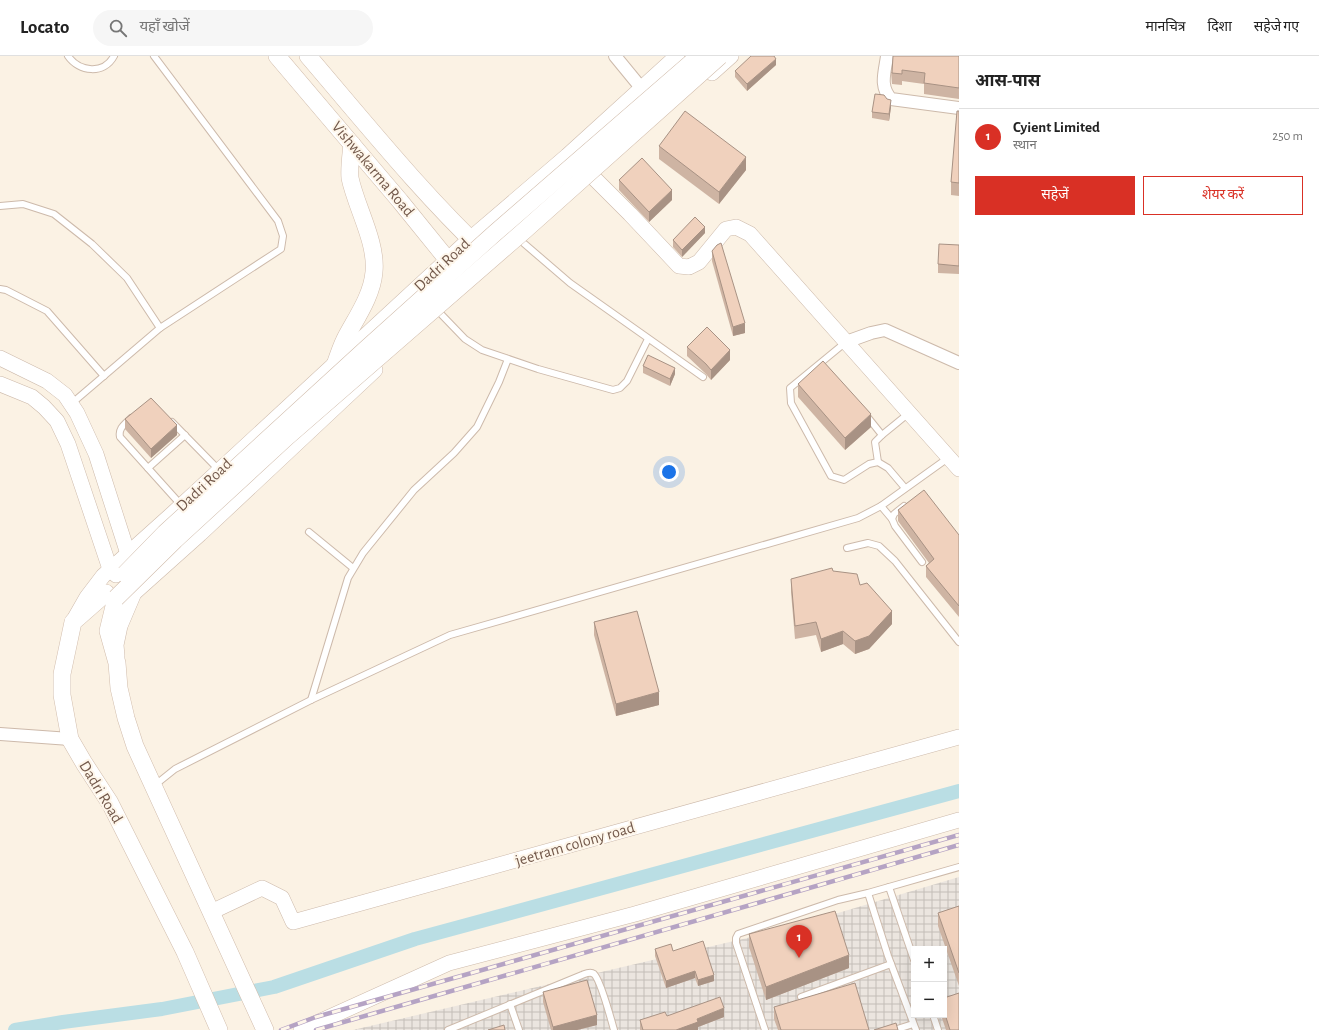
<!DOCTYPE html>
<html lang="hi">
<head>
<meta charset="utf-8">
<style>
	:root { --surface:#fff; --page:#f6f6f6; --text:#222; --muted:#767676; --line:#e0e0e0; --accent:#d93025 }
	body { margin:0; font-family:"Alegreya Sans","Noto Sans Devanagari",sans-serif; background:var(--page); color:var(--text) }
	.controls { position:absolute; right:12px; bottom:12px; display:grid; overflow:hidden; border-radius:0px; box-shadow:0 4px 16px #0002 }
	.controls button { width:36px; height:36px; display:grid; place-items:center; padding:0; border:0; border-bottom:1px solid var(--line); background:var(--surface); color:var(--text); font:20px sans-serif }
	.you { position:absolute; left:669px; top:416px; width:14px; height:14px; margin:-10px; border:3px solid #fff; border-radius:50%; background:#1a73e8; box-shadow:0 0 0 6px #1a73e833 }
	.badge { display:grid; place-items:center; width:26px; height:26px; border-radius:50%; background:var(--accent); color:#fff; font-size:13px; font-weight:700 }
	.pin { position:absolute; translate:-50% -33px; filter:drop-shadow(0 1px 2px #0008) }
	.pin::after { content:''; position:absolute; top:21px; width:14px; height:12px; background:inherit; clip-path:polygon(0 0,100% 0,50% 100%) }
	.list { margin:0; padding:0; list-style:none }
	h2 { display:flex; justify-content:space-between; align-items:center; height:52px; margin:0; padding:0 16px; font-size:17px }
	h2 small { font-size:13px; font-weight:400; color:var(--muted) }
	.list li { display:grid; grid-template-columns:26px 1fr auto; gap:12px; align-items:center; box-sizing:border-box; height:56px; padding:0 16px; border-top:1px solid var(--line) }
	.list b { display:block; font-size:15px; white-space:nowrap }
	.list p { margin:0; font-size:13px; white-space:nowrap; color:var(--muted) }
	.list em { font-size:13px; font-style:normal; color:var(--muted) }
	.actions { display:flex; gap:8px; padding:12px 16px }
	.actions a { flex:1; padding:9px 0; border:1px solid var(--accent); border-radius:0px; text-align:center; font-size:14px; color:var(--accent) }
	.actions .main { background:var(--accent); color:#fff }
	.icon { flex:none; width:22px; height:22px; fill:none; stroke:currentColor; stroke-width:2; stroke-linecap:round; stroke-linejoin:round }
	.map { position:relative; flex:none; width:959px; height:974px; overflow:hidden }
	header { display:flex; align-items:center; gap:24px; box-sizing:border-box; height:56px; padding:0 20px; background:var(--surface); border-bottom:1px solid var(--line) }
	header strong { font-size:19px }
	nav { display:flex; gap:22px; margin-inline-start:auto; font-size:14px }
	.search { width:280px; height:36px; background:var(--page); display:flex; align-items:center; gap:10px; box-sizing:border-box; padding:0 14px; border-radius:22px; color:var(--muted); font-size:15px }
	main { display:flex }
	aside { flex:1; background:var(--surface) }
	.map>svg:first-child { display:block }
	.industrial { fill:url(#industrial-grid); fill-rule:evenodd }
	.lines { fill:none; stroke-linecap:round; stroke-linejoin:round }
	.canal { stroke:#badee4; stroke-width:14 }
	.service-casing { stroke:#cdbaab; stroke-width:8 }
	.minor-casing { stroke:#cdbaab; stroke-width:14 }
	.tertiary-casing { stroke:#cdbaab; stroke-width:16 }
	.secondary-casing { stroke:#d1bcab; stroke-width:18 }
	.service { stroke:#fff; stroke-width:6 }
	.minor { stroke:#fff; stroke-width:12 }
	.tertiary { stroke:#fff; stroke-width:15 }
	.secondary { stroke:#fff; stroke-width:17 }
	.rail-casing { stroke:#b5a3c4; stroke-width:4.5 }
	.rail { stroke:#fef6ea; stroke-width:3; stroke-dasharray:9; stroke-linecap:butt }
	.secondary-bridge-casing { stroke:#d1bcab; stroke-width:18; stroke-linecap:butt }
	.secondary-bridge { stroke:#fff; stroke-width:17 }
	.wall { fill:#ceb4a3 }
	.shaded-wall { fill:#a89284 }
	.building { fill:#f0d1bd; stroke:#a89284 }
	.labels { text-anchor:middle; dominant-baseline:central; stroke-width:4; stroke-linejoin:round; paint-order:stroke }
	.street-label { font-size:16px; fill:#73594b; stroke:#fef6ea }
</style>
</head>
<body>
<header>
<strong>Locato</strong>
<div class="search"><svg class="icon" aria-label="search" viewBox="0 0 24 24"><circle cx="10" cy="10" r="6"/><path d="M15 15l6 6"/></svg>यहाँ खोजें</div>
<nav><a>मानचित्र</a><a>दिशा</a><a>सहेजे गए</a></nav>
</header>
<main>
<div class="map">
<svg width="959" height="974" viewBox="0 0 959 974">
	<defs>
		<pattern id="industrial-grid" width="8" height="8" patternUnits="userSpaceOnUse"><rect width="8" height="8" fill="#ebe5df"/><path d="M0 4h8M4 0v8" fill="none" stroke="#c3bdb7"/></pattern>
	</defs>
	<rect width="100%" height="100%" fill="#fbf2e4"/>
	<path class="industrial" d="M 959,821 L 959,974 L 353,974 L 781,874 ZM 914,893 L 944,893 L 944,959 L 914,959 Z"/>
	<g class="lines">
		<path class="canal" d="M 15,974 L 63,966 L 162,953 L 274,931 L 415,883 L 959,735"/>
		<defs>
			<g id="service">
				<path d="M 68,0 C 79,16 104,19 114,0"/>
				<path d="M 0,150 L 23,148 L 54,158 L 92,188 L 127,222 L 160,272 L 281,193 L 283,180 L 278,165 L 154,0"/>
				<path d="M 520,184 L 570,227 L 703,321"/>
				<path d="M 0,233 L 6,234 L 47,255 L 104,320"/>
				<path d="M 438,255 L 465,283 L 482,294 L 538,313 L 613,334 L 620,332 L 627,325 L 648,283"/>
				<path d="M 846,286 L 790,332 L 791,347 L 831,420 L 844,424 L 869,408 L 878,406 L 888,412 L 905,432"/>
				<path d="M 71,348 L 160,272"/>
				<path d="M 866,359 L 882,379 L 875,386 L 878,406"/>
				<path d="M 131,362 C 125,368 118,372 120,381 L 182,450"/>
				<path d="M 172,366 L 219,414"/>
				<path d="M 882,379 L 909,357"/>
				<path d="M 148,412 L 185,379"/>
				<path d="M 881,450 L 892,463"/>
				<path d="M 904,450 L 894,458 L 892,463 L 895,470 L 922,506"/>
				<path d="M 309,476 L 353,512"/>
				<path d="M 847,492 L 868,487 L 879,490 L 895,505 L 959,586"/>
				<path d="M 311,644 L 348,522 L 363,497 L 414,434 L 454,397 L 477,371 L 499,326 L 508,303"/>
				<path d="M 155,729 L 175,713 L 311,644 L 450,579 L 858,462 L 881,450 L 948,402"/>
				<path d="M 889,831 L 914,904"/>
				<path d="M 868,837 L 888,900 L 916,974"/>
				<path d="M 801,941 L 891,908"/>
				<path d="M 510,948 L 519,974"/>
				<path d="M 933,959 L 938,974"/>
				<path d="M 448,974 L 582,919 C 585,918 590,915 594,918 C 600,924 611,963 614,974"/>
				<path d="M 765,974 L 736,887 L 736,882 L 738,878 L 838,844 L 868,837 L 959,811"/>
				<path d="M 894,974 L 913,968"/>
			</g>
			<g id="minor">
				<path d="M 615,0 L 647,39"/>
				<path d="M 887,0 C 885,16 879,30 891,43 L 959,52"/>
				<path d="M 846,286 L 871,277 L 885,274 L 959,307"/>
				<path d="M 0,678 L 70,683"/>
			</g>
			<g id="tertiary">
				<path d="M 712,17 L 731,0"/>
				<path d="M 594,122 L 630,158 L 679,210 L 689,211 L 699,206 L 726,173 L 736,171 L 750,178 L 959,413"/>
				<path d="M 0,302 L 47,325 L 65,339 L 77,357 L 96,398 L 128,498 L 134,504"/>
				<path d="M 0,328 L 32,341 L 44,351 L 57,365 L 68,388 L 110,513 L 116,519"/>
				<path d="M 75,562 L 87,541 L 103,520 L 171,459 L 470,183 L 567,100 L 677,0"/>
				<path d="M 117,600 L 116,589 L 120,570 L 134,537 L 200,478 L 375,314"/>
				<path d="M 211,856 L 262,832 L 282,842 L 293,866 L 959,681"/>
				<path d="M 301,974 L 449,907 L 635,858 L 959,764"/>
			</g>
			<g id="secondary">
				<path d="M 277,0 L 400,145 L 464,224"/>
				<path d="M 308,0 C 367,69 424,140 490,202"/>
				<path d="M 335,309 C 338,300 341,291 345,283 C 356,262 372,240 374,216 C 377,186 356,151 350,122 C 349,111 351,99 352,88"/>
				<path d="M 106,537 L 73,566 L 62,618 L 62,639 L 70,683 L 84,707 L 110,747 L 185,896 L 219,974"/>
				<path d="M 116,542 L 108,575 L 117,607 L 119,632 L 126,662 L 135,690 L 265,974"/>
			</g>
		</defs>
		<use href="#service" class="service-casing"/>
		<use href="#minor" class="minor-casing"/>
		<use href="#tertiary" class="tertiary-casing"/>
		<use href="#secondary" class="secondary-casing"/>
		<use href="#service" class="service"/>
		<use href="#minor" class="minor"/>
		<use href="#tertiary" class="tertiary"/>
		<use href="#secondary" class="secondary"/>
		<defs>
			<g id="rail">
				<path d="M 281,974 L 316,961 L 959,779"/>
				<path d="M 316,974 L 959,789"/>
			</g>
		</defs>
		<use href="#rail" class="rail-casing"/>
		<use href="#rail" class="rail"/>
		<defs>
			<g id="secondary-bridge">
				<path d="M 125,518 L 165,477 L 366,293 L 495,177 L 699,0"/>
				<path d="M 116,542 L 175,484 L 288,380 L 525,174 L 720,0"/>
			</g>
		</defs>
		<use href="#secondary-bridge" class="secondary-bridge-casing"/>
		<use href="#secondary-bridge" class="secondary-bridge"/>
	</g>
	<g class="wall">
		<path d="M 959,0 L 959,43 L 924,38 L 924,28 L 902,25 L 902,29 L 892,28 L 891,16 Z"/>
		<path d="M 776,9 L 747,35 L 735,21 L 735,15 Z"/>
		<path d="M 891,51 L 889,65 L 872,62 L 872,56 Z"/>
		<path d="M 959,55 L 959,140 L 951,139 L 951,126 Z"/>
		<path d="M 659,90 L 746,114 L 719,148 L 659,103 Z"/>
		<path d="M 619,124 L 672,144 L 649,166 L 619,134 Z"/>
		<path d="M 705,177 L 682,201 L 673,191 L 673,184 Z"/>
		<path d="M 959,189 L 959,218 L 938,217 L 938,208 Z"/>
		<path d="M 712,195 L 745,277 L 733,280 L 712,205 Z"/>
		<path d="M 687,291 L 730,304 L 711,324 L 706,318 L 687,300 Z"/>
		<path d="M 643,310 L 675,318 L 670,330 L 643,317 Z"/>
		<path d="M 798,328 L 871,371 L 845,394 L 798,341 Z"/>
		<path d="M 125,363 L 177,379 L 151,402 L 125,373 Z"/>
		<path d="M 898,454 L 959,479 L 959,561 L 926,521 L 926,510 L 929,507 L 898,465 Z"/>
		<path d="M 833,515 L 860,529 L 892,568 L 869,593 L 855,598 L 843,588 L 821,596 L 816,579 L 795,583 L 791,536 L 791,523 Z"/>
		<path d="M 594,566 L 659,649 L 616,660 L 594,579 Z"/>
		<path d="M 959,850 L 959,930 L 938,870 L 938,857 Z"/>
		<path d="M 749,878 L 849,912 L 766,944 L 749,891 Z"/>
		<path d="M 655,893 L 673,895 L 714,925 L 698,930 L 695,922 L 666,932 L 655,900 Z"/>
		<path d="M 543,936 L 597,969 L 577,974 L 551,974 L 543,946 Z"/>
		<path d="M 944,942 L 959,974 L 946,974 L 941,959 L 944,959 Z"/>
		<path d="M 774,951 L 869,974 L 778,974 L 774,963 Z"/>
		<path d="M 667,960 L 724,961 L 698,971 L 698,974 L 640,974 L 640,964 Z"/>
	</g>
	<g class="shaded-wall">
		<path d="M 776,3 L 776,9 L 747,35 L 747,28 Z"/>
		<path d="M 891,44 L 891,51 L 889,65 L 889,58 Z"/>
		<path d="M 746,101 L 746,114 L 719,148 L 719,136 Z"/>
		<path d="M 672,134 L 672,144 L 649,166 L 649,156 Z"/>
		<path d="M 705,171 L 705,177 L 682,201 L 682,194 Z"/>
		<path d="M 745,267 L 745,277 L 733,280 L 733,271 Z"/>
		<path d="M 730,294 L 730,304 L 711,324 L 711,314 Z"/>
		<path d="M 675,312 L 675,318 L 670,330 L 670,323 Z"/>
		<path d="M 871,358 L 871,371 L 845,394 L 845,382 Z"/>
		<path d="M 177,369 L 177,379 L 151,402 L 151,393 Z"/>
		<path d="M 892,555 L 892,568 L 869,593 L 855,598 L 855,585 Z"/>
		<path d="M 843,575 L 843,588 L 821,596 L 821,583 Z"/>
		<path d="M 659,636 L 659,649 L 616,660 L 616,648 Z"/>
		<path d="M 849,899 L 849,912 L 766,944 L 766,931 Z"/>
		<path d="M 695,915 L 695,922 L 666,932 L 666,925 Z"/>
		<path d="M 714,919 L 714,925 L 698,930 L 698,924 Z"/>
		<path d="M 724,952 L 724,961 L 698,971 L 698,974 L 676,974 L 697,963 Z"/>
		<path d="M 597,959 L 597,969 L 577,974 L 553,974 L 553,971 Z"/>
	</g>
	<g class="building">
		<path d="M 751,0 L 774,0 L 776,3 L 747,28 L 735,15 Z"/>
		<path d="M 893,0 L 959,0 L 959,32 L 924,27 L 925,17 L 902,14 L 902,18 L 892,17 Z"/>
		<path d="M 875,38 L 884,39 L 887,43 L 891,44 L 889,58 L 872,56 Z"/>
		<path d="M 685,55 L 746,101 L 719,136 L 659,90 Z"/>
		<path d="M 957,55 L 959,55 L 959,127 L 951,126 Z"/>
		<path d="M 642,102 L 672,134 L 649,156 L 619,124 Z"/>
		<path d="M 695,161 L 705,171 L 682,194 L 673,184 Z"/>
		<path d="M 721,187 L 745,267 L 733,271 L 712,195 L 717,189 Z"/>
		<path d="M 939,188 L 959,189 L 959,210 L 938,208 Z"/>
		<path d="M 707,271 L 730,294 L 711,314 L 706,308 L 687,291 Z"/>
		<path d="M 648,299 L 675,312 L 670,323 L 643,310 Z"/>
		<path d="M 823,305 L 871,358 L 845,382 L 798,328 Z"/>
		<path d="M 151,342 L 177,369 L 151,393 L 125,363 Z"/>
		<path d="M 924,434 L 959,479 L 959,550 L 926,510 L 934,503 L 898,454 Z"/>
		<path d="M 832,512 L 833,515 L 857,518 L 860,529 L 867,527 L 892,555 L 869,580 L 855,585 L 843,575 L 821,583 L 816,566 L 795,570 L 791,523 Z"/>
		<path d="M 637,555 L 659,636 L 616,648 L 594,566 Z"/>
		<path d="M 959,850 L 959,917 L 938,857 Z"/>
		<path d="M 835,855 L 849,899 L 766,931 L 749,878 Z"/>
		<path d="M 703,885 L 714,919 L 698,924 L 695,915 L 666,925 L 655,893 L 671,888 L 673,895 Z"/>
		<path d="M 587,924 L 597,959 L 553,971 L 543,936 Z"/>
		<path d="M 855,927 L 869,974 L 781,974 L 774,951 Z"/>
		<path d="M 959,937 L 959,974 L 950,974 L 944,955 L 944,942 Z"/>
		<path d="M 720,941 L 724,952 L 697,963 L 698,966 L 676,974 L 643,974 L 640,964 L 665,956 L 667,960 Z"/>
		<path d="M 896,967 L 898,974 L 874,974 Z"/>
		<path d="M 504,969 L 505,974 L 488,974 Z"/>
	</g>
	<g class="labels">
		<g class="street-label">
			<text transform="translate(373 113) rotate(50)">Vishwakarma Road</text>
			<text transform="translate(442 209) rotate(-43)">Dadri Road</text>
			<text transform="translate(204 429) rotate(-43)">Dadri Road</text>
			<text transform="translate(101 736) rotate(59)">Dadri Road</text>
			<text transform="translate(575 788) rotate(-16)">jeetram colony road</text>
		</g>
	</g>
</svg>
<div class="controls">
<button>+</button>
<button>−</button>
</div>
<div class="you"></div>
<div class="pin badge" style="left:799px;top:902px">1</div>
</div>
<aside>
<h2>आस-पास<small></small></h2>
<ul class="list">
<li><span class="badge">1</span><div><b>Cyient Limited</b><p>स्थान</p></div><em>250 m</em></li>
</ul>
<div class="actions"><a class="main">सहेजें</a><a>शेयर करें</a></div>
</aside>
</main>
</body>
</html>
